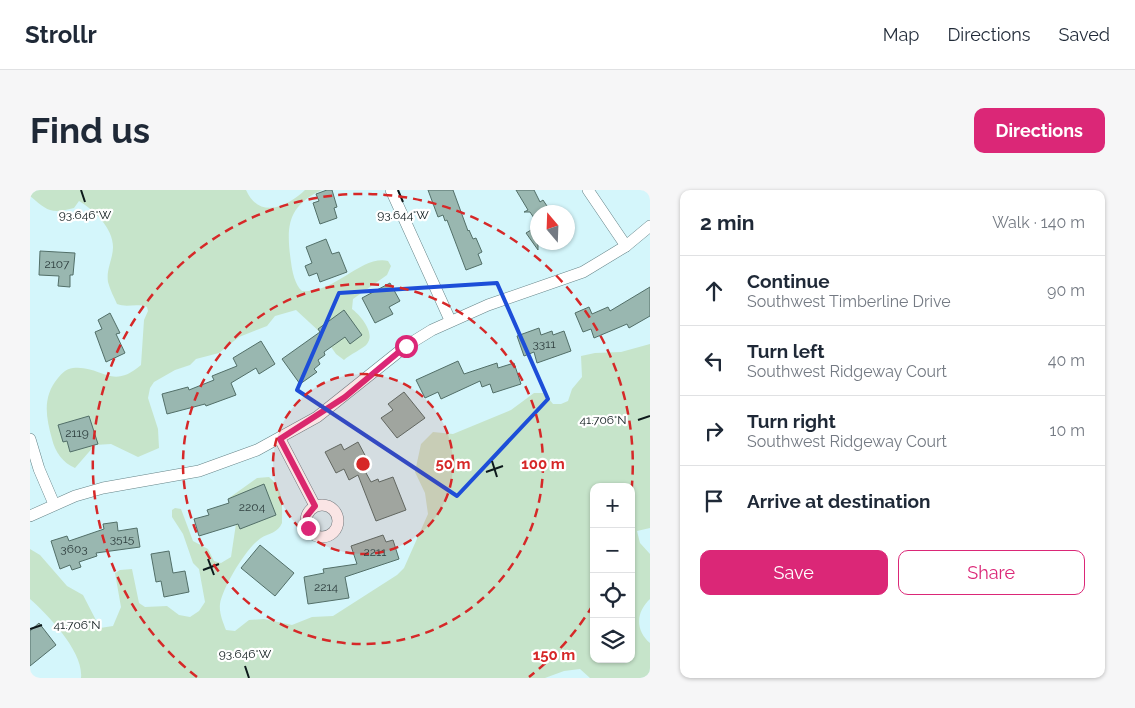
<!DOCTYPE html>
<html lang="en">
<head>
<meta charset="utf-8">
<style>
	:root { --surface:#fff; --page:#f6f6f7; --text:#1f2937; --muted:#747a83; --line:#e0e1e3; --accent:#db2777 }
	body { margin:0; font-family:Raleway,sans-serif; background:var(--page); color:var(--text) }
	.controls { position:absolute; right:15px; bottom:15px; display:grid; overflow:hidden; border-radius:10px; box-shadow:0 1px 4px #0004 }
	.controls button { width:45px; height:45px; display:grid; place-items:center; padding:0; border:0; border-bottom:1px solid var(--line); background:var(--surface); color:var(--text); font:25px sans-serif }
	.compass { position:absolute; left:500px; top:15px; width:45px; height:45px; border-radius:50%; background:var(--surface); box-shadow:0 1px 4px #0004; rotate:341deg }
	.stop { position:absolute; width:15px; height:15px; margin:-11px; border:4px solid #db2777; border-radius:50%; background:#fff }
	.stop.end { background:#db2777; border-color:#fff; box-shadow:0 1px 5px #0008 }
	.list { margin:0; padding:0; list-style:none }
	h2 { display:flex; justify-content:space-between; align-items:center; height:65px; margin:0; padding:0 20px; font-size:21px }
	h2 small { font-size:16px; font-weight:400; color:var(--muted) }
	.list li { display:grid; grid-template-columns:32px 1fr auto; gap:15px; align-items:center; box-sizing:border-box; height:70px; padding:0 20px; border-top:1px solid var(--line) }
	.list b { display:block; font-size:19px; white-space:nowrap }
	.list p { margin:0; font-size:16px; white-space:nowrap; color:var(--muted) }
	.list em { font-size:16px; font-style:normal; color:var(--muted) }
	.actions { display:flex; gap:10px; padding:15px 20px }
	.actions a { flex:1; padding:11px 0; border:1px solid var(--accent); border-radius:10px; text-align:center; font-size:18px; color:var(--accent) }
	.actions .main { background:var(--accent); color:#fff }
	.icon { flex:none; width:28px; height:28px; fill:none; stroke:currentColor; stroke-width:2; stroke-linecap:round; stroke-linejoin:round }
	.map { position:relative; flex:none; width:620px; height:488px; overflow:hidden; border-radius:10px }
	header { display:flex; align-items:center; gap:30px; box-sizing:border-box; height:70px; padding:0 25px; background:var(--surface); border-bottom:1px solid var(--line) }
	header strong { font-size:24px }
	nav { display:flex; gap:28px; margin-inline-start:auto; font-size:18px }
	.intro { display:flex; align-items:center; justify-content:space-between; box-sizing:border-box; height:120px; padding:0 30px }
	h1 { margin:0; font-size:35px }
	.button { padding:12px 22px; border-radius:10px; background:var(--accent); color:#fff; font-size:18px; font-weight:700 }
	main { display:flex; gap:30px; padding:0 30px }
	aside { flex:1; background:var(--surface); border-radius:10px; box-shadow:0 1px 4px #0004 }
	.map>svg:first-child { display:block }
	.green { fill:#c6e4ca; fill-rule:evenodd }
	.building { fill:#99b7b0; stroke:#526f68 }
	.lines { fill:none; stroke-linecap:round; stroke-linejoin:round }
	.minor-casing { stroke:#658488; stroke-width:12 }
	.minor { stroke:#fff; stroke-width:11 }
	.route { stroke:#db2777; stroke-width:6 }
	.marked { fill:none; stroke:#1d4ed8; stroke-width:4; stroke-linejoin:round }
	.ticks { fill:none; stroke:#0d191b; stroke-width:2 }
	.ring { fill:none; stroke:#d62828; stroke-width:2.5; stroke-dasharray:9 6 }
	.labels { text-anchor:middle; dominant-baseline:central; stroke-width:4.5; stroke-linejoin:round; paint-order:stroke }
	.number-label { font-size:12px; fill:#304040 }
	.ticks-label { font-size:12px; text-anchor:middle; fill:#0d191b; stroke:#fff; stroke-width:4.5; stroke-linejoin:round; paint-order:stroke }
	.centre { fill:#d62828; stroke:#fff; stroke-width:2.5 }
	.ring-label { font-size:15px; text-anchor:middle; font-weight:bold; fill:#d62828; stroke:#fff; stroke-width:4.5; stroke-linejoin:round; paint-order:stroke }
</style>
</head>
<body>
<header>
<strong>Strollr</strong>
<nav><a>Map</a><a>Directions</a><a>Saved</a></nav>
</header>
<div class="intro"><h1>Find us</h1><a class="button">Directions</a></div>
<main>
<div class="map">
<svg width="620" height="488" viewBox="0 0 620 488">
	<rect width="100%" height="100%" fill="#d4f6fb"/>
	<g class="green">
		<path d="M 0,0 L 216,0 C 229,29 256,18 275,0 L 292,0 C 257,16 256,37 261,72 C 262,81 265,95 272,101 C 305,104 331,65 358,71 L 361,76 L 357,85 L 323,109 L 322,119 C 330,125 346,143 337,154 C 334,158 319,165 314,170 L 306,164 L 292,144 L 266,120 L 245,126 L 237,136 L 209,147 L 189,163 L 166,169 L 160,175 L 145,180 L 124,192 L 120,198 L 118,208 L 128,239 L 129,258 L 108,267 L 81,254 L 65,255 L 45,278 C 33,273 25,262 22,249 C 16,227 12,207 28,188 C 32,183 36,179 43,178 C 72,175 81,201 111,175 L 114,130 L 118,121 L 117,117 C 106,113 97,118 87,114 C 84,107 80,100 78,92 C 76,79 83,69 83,57 C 83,38 64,20 49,11 L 44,18 C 20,24 18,21 0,6 Z"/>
		<path d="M 620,154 L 620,338 L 607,341 L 610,353 L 620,364 L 620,409 C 606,422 605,440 620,453 L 620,488 L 560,488 L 550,479 L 534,481 L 515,488 L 51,488 C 54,462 18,425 0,409 L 0,359 L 10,365 L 37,396 L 53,405 L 70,438 L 83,436 L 91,417 L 85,383 L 90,380 L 102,379 L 109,413 L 115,417 L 137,416 L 149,425 L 160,427 L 169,421 L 175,412 L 169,379 L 163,373 L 153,344 L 142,327 L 142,320 L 145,318 L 151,319 L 163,351 L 178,359 L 184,371 L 191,373 L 201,367 L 207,327 L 199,308 L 227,288 L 239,287 C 254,299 252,315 252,333 C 248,343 239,343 231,348 C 216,358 193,397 190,414 C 189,423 193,432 196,440 L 205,441 L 219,430 L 234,429 L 262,435 L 282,427 L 303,426 L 367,385 L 374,378 L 398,324 L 395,303 L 385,282 L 391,254 L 403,242 L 423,244 L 481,220 L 504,203 L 514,203 L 523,214 L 531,214 L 538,211 L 542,199 L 552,187 L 551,166 L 565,163 L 591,162 ZM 564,297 L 601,297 L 601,469 L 564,469 Z"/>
	</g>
	<g class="building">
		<path d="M 297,0 L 302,0 L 307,17 L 304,18 L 307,28 L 290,34 L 283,13 L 289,11 L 286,4 Z"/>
		<path d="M 398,0 L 423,0 L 438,41 L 439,40 L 443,49 L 446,48 L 452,62 L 448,64 L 452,74 L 436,80 L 417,30 L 415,31 L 413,25 L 408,27 Z"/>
		<path d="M 486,0 L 504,0 L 510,12 L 513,10 L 521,22 L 508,22 L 508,34 L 500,22 L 494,22 L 498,20 Z"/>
		<path d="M 508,36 L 508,60 L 496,43 Z"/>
		<path d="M 296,49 L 302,64 L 309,62 L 317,82 L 290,92 L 287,83 L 279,86 L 275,76 L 282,73 L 276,57 Z"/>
		<path d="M 10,61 L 45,63 L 43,85 L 40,85 L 40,97 L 28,96 L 29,86 L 9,85 Z"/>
		<path d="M 360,93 L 370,111 L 359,117 L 363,124 L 345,133 L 332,108 Z"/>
		<path d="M 620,97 L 620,126 L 599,138 L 597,134 L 564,148 L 561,139 L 553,142 L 545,123 L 559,117 L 562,124 L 578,117 L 580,121 Z"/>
		<path d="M 314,120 L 332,145 L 320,154 L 315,147 L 294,162 L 295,165 L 288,170 L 290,174 L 284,179 L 287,182 L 270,194 L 252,169 L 290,142 L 288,139 Z"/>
		<path d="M 80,123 L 90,143 L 86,144 L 95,163 L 76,172 L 65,142 L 72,139 L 68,130 Z"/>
		<path d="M 509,138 L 511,145 L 522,141 L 523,145 L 534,141 L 541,161 L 507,173 L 504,162 L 494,166 L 487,146 Z"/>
		<path d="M 231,151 L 245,174 L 229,184 L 226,178 L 201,193 L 206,205 L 176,216 L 175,214 L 137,224 L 132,204 L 158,197 L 159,200 L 184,190 L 182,186 L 207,176 L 203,168 Z"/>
		<path d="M 428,171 L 434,184 L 467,173 L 468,178 L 484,173 L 491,194 L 463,203 L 460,194 L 452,197 L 450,191 L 411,209 L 408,202 L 395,208 L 386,190 Z"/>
		<path d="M 374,202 L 395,228 L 367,248 L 351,228 L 363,220 L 358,214 Z"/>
		<path d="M 59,226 L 68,254 L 40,262 L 37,251 L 33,252 L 28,235 Z"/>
		<path d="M 328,252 L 337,269 L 330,272 L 341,292 L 348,289 L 349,292 L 363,287 L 376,320 L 346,331 L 328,285 L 319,290 L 314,279 L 306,283 L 295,262 L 311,254 L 314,260 Z"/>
		<path d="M 234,294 L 246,325 L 210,339 L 208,334 L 169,346 L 164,329 L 179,325 L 177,320 L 199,313 L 198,309 Z"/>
		<path d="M 87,332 L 88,341 L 107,338 L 110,357 L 66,363 L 67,366 L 49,372 L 51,377 L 42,380 L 40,375 L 30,379 L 21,351 L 37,346 L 39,351 L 74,339 L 73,334 Z"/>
		<path d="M 353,345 L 356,352 L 363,350 L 369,369 L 315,387 L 319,408 L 278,414 L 274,387 L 294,383 L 293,379 L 327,374 L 321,356 Z"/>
		<path d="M 230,355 L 264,383 L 245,406 L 211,378 Z"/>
		<path d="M 139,361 L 143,383 L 155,381 L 159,402 L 134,407 L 131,391 L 126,392 L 121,364 Z"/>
		<path d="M 9,433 L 26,455 L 0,476 L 0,441 Z"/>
	</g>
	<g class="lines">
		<defs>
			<g id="minor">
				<path d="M 361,0 L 420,130"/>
				<path d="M 558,0 L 596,56"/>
				<path d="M 0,249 L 9,279 L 24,314"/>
				<path d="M 250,249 L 285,316"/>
				<circle cx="292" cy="331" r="16"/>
				<path d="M 0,326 L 45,306 L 73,298 L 169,281 L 227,260 L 287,227 L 376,156 L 402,140 L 458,115 L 553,82 L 596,56 L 620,36"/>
			</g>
		</defs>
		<use href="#minor" class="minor-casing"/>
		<use href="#minor" class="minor"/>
	</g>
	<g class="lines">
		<path class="route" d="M 278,338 L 276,327 L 285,316 L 250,249 L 315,207 L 376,156"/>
	</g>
	<path class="marked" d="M 467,93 L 518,209 L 427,306 L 267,200 L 309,103 Z"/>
	<path class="ticks" d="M 51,0 L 55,12M 368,0 L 373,12M 608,230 L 620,226M 462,271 L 467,287M 456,282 L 473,276M 178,369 L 184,385M 173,380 L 189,374M 0,439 L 12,435M 215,476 L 219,488"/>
	<circle cx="333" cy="274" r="90" fill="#d62828" fill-opacity=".12"/>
	<g class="ring">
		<circle cx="333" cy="274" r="90"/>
		<circle cx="333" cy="274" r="180"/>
		<path d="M563 415A270 270 0 0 1 499 487M167 487A270 270 0 1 1 601 305"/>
	</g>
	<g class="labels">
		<g class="number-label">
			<text x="27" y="74">2107</text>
			<text x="514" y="154">3311</text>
			<text x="47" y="243">2119</text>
			<text x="222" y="317">2204</text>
			<text x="92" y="349">3515</text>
			<text x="44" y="359">3603</text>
			<text x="345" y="362">2211</text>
			<text x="296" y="397">2214</text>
		</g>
	</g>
	<g class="ticks-label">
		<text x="55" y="29">93.646°W</text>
		<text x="373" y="29">93.644°W</text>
		<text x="573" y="234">41.706°N</text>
		<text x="47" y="439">41.706°N</text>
		<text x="215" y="468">93.646°W</text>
	</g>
	<circle cx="333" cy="274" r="8" class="centre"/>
	<g class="ring-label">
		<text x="423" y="279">50 m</text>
		<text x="513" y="279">100 m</text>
		<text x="524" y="470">150 m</text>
	</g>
</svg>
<div class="controls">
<button>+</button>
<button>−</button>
<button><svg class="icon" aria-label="locate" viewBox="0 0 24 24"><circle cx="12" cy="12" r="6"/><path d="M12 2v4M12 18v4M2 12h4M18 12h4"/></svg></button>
<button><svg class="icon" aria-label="layers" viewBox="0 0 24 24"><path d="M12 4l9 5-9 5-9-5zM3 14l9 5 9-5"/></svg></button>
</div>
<svg class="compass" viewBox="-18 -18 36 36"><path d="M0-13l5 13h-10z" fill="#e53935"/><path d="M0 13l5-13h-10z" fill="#747a83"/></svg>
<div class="stop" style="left:376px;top:156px"></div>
<div class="stop end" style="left:278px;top:338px"></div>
</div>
<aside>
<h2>2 min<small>Walk · 140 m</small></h2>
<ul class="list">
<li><svg class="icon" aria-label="ahead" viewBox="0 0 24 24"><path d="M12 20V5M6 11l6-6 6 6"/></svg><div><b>Continue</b><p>Southwest Timberline Drive</p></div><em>90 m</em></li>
<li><svg class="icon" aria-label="left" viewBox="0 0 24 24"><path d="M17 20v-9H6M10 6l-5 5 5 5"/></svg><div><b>Turn left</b><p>Southwest Ridgeway Court</p></div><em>40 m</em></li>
<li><svg class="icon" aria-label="right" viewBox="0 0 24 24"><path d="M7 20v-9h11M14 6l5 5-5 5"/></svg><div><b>Turn right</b><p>Southwest Ridgeway Court</p></div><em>10 m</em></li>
<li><svg class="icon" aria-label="arrive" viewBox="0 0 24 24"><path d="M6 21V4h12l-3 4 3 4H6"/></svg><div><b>Arrive at destination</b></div></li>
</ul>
<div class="actions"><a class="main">Save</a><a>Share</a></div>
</aside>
</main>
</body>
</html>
